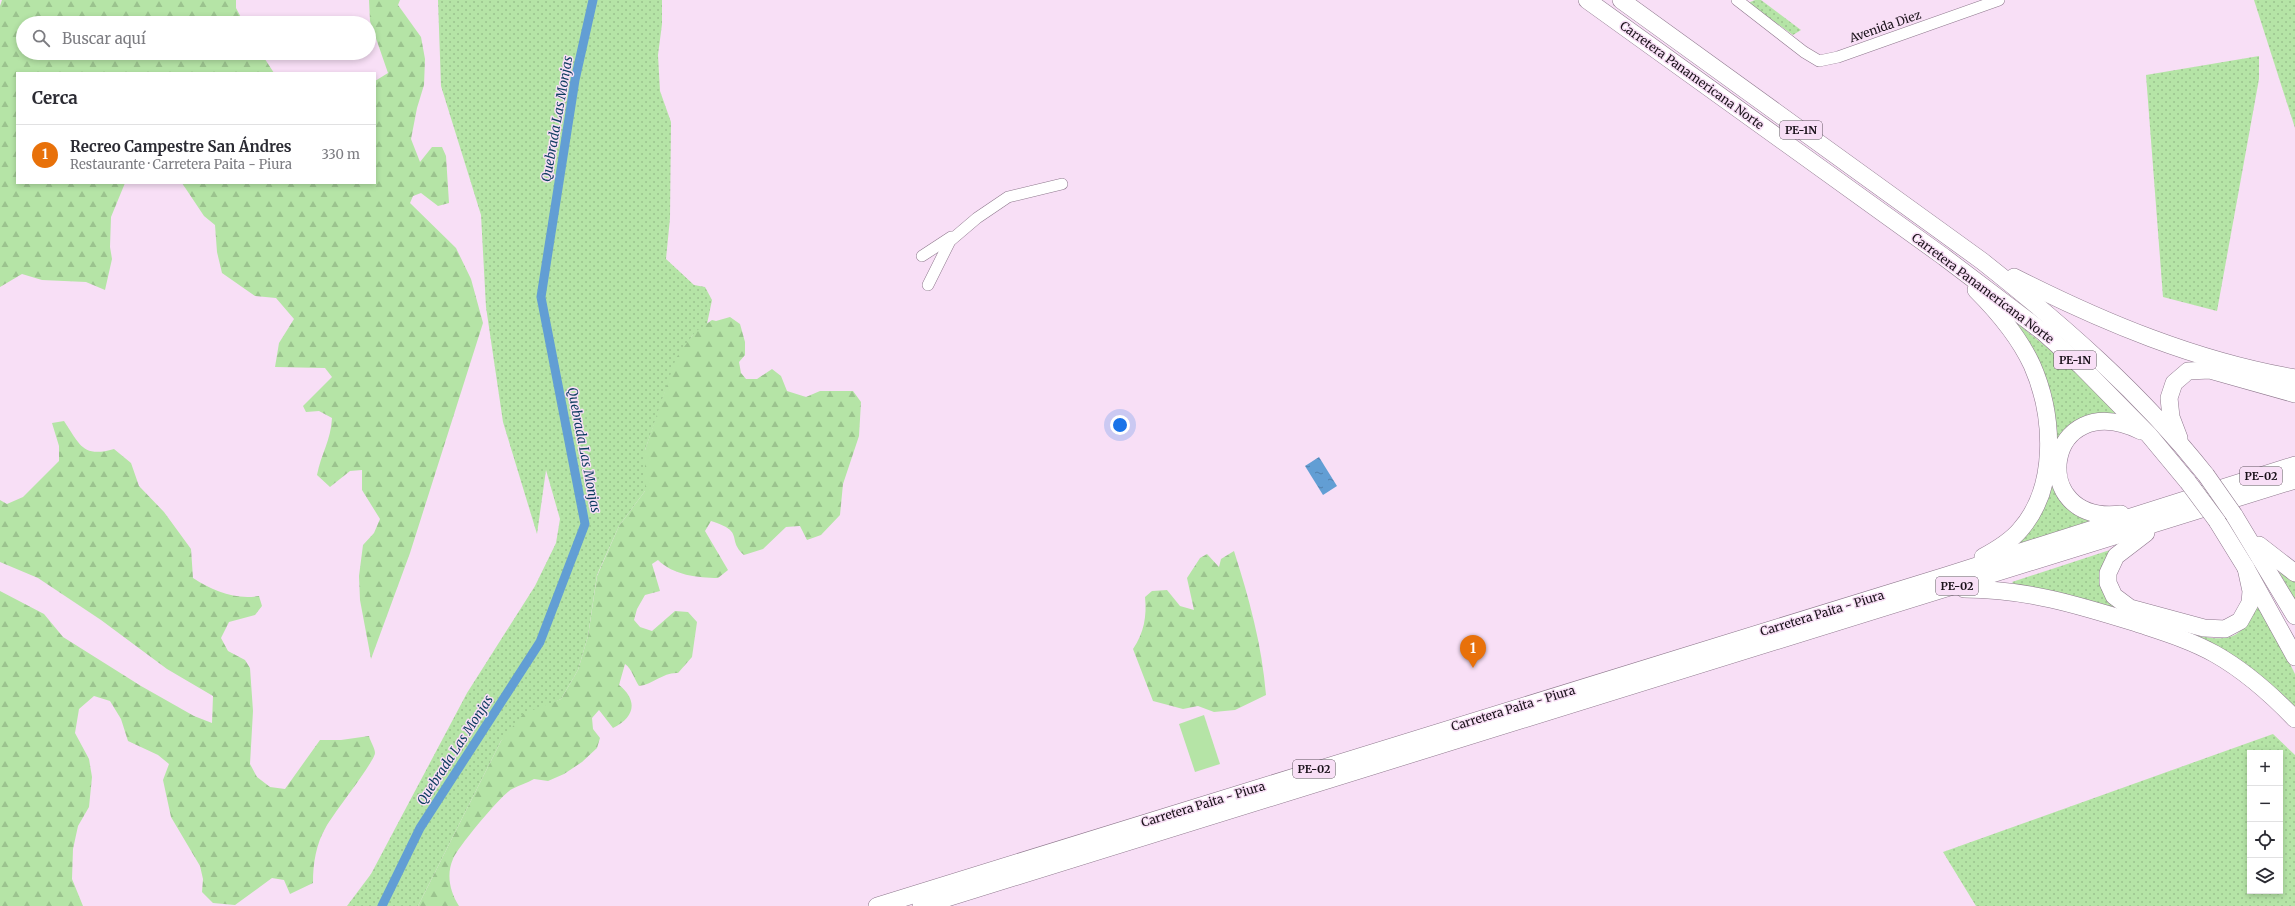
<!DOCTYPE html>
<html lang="es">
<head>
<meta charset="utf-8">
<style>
	:root { --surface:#fff; --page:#f7f7f7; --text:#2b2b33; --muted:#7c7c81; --line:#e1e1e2; --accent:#0b8043 }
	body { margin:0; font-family:Merriweather,serif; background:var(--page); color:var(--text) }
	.controls { position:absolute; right:12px; bottom:12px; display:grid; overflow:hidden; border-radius:0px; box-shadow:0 2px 6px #0003 }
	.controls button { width:36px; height:36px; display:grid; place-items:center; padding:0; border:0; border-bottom:1px solid var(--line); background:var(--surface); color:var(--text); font:20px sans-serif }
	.you { position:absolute; left:1120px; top:425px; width:14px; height:14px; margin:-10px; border:3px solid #fff; border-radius:50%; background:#1a73e8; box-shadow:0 0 0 6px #1a73e833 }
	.badge { display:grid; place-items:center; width:26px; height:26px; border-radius:50%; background:var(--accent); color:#fff; font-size:13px; font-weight:700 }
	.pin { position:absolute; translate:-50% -33px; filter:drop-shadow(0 1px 2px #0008) }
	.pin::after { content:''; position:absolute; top:21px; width:14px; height:12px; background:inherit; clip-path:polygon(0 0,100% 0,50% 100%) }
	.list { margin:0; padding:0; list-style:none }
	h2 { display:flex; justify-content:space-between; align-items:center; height:52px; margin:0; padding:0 16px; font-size:17px }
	h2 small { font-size:13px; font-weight:400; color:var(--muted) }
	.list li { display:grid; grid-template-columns:26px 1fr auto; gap:12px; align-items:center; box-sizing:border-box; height:60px; padding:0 16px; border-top:1px solid var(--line) }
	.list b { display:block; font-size:15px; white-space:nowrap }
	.list p { margin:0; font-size:13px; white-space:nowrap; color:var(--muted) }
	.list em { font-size:13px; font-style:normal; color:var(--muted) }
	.icon { flex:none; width:22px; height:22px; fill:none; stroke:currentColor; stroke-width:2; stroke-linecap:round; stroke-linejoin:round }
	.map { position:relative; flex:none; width:2295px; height:906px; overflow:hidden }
	.search { position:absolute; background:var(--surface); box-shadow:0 2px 6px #0003; left:16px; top:16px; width:360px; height:44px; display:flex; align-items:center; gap:10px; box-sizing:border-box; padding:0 14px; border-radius:22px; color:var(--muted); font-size:15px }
	.panel { position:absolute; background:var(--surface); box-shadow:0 2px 6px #0003; left:16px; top:72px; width:360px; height:112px; border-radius:0px }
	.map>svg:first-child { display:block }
	.grass { fill:url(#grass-dots); fill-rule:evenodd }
	.forest { fill:url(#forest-firs) }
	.pitch { fill:#b5e4a6 }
	.water { fill:url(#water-ripples) }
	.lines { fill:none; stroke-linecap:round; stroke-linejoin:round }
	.canal { stroke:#629ed4; stroke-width:9 }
	.minor-casing { stroke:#8e788d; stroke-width:12 }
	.highway-casing { stroke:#8e788d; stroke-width:18 }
	.minor { stroke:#fff; stroke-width:11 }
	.highway { stroke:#fff; stroke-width:17 }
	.highway-bridge-casing { stroke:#8e788d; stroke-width:18; stroke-linecap:butt }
	.highway-bridge { stroke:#fff; stroke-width:17 }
	.labels { text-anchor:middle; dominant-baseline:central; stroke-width:3; stroke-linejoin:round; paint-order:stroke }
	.shield { fill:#f8dff6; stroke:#5d505c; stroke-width:1 }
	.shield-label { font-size:11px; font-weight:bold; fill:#1a121a }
	.street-label { font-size:12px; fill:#1a121a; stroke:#f8dff6 }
	.water-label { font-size:13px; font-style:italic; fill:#0d3c5f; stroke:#f8dff6 }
</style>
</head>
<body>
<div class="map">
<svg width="2295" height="906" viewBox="0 0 2295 906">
	<defs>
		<pattern id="grass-dots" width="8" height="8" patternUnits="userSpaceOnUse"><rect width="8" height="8" fill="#b5e4a6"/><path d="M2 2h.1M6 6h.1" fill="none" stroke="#9bc38e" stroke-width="1.8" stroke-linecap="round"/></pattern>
		<pattern id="forest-firs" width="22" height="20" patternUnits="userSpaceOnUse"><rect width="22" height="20" fill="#b5e4a6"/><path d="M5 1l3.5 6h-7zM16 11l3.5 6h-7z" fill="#9bc38e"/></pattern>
		<pattern id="water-ripples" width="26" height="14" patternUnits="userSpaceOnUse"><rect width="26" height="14" fill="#629ed4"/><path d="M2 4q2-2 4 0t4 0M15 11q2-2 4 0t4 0" fill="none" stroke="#507fab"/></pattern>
	</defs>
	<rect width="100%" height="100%" fill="#f8dff6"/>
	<g class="grass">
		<path d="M 438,0 L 662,0 L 662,24 L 658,55 L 660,91 L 671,122 L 670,218 L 666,259 L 694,285 L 705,287 L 712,300 L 707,324 L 692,336 L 665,392 L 656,419 L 645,450 L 645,491 L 619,526 L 597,575 L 588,636 L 578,670 L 561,699 L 544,707 L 501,741 L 418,906 L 347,906 L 371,874 L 467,693 L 535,586 L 556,543 L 560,519 L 546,470 L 537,534 L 503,422 L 486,307 L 481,215 L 441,86 Z"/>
		<path d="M 1755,0 L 1761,0 L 1801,30 L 1793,35 L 1748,3 Z"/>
		<path d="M 2254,0 L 2295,0 L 2295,128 Z"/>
		<path d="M 2259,56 L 2259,79 L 2217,311 L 2163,297 L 2146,75 Z"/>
		<path d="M 2003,312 L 2074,369 L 2125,420 L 2110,415 L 2088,417 L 2052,453 L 2052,431 Z"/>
		<path d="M 2051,469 L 2098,519 L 2009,547 Z"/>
		<path d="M 2113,549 L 2119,609 L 2014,584 L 2012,582 Z"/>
		<path d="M 2279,572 L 2295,582 L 2295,600 Z"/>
		<path d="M 2255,594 L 2295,674 L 2295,711 L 2153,621 C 2174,628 2225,651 2242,629 C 2249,621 2251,604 2255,594 Z"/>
		<path d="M 2273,734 L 2295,755 L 2295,906 L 1976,906 L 1943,852 ZM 2250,753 L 2280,753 L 2280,891 L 2250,891 Z"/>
	</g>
	<g class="forest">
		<path d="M 2,0 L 236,0 L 236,8 L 244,23 L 23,23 L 23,53 L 261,53 L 274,73 L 17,73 L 17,183 L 125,183 L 111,217 L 110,247 L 112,259 L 105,290 L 86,282 L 42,280 L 22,274 L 0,287 L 0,6 Z"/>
		<path d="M 369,0 L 400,0 L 398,5 L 421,37 L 425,59 L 424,85 L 417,108 L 411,139 L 420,162 L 432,147 L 442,147 L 446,156 L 449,203 L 438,206 L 421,193 L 413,196 L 410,203 L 456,248 L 471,279 L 483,323 L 410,553 L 371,659 L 360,600 L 359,576 L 363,545 L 374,533 L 380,519 L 362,490 L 362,470 L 350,471 L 330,487 L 317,475 C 321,454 331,440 332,418 L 319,411 L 306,412 L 303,406 L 332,377 L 325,368 L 275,367 L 279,343 L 294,319 L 276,298 L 255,296 L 222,273 L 217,252 L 215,225 L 204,216 L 182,183 L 375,183 L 375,81 L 388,73 L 370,21 Z"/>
		<path d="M 730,317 L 740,324 L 745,342 L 745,355 L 739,362 L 741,373 L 746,379 L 757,379 L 772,369 L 781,376 L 787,391 L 806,397 L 820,391 L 853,391 L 861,402 L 859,436 L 843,484 L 840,515 L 821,535 L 807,540 L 800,526 L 786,527 L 763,549 L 744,555 C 726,539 746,532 711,521 L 705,531 L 728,570 L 718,578 C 698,578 673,575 658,560 L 652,564 L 660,591 L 645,595 L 637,609 L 634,620 L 640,627 L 652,631 L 675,611 L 688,612 L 697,622 L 692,657 L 678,673 C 663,672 654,684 639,686 C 634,679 632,669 625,664 L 619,685 C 639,701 634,718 613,728 L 599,710 L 592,718 L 593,729 L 600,738 L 597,748 L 582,762 L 564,774 L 548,781 L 534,779 C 527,783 520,785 512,789 C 502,794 457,848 453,859 C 446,875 450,892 459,906 L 418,906 L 501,741 L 523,714 L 561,699 L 578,670 L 588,636 L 597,576 L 619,526 L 645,491 L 645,450 L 676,358 L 695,332 L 712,320 L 716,321 Z"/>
		<path d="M 64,421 C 80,445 83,458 114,449 L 131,463 L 139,486 L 164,512 L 191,549 L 193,578 C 213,591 235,600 259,596 L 262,606 L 255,615 L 229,622 L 221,638 L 228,651 L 245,660 L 250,668 L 253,711 L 250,764 L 257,777 L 270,787 L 285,789 L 320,740 L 341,740 L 369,736 C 370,741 375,748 375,753 C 375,761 333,814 326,827 C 316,844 313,863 313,883 L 290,894 L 284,880 L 272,878 L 235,905 L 213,903 L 202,892 L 203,879 L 200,866 L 171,817 L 163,780 L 169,764 L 158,755 L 128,741 L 121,719 L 110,701 L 94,696 L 79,709 L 75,733 L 89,759 L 92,777 L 89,807 L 78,826 L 73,849 L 72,879 L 83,906 L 0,906 L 0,591 L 44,614 L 63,637 L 141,686 L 194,716 L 212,723 L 213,696 L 167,669 L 101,620 L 38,578 L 0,562 L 0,500 L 7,504 L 23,497 L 59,461 L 59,446 L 52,423 Z"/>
		<path d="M 1234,551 C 1249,598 1262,645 1266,695 L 1235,710 L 1214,712 L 1198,706 L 1183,709 L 1153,701 L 1133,649 C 1144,633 1147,616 1145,597 L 1152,591 L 1167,590 L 1180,606 L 1194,610 L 1187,578 L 1200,558 L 1207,554 L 1219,567 L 1221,559 Z"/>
	</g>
	<path class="pitch" d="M 1204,715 L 1220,764 L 1195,772 L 1179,724 Z"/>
	<path class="water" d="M 1319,457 L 1337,486 L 1323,495 L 1305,466 Z"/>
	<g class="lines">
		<path class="canal" d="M 382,906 L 420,828 L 540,642 L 585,524 L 541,297 L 575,80 L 593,0"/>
		<defs>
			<g id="minor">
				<path d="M 1737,0 L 1804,52 L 1819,61 L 1838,57 L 1999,0"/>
				<path d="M 922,256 L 951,237"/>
				<path d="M 928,285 L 950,241 L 977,218 L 1008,197 L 1062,184"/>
			</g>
			<g id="highway">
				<path d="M 1587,0 L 1944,257 L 2043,332 L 2081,366 L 2149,435 L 2188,482"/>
				<path d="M 1621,0 L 1982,261 C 2064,326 2141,393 2206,475"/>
				<path d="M 2014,277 C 2103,322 2196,361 2295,378"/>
				<path d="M 1976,290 C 1998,312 2019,337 2032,365 C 2054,415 2058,487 2020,530 C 2010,542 1996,550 1983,557"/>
				<path d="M 2179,438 L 2171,417 L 2169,398 L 2174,383 L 2188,371 L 2210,370 L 2295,394"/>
				<path d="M 2121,514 C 2025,526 2044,384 2141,431"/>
				<path d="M 2234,515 L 2295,616"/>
				<path d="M 2217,521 L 2246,568 L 2295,657"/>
				<path d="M 2146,533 L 2116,556 L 2108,573 L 2108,583 L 2114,596 L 2130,608 L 2204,628 L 2225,629 L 2240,621 L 2250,603 L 2251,591 L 2246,568"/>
				<path d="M 2259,545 L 2295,573"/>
				<path d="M 1964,589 C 2026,589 2078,605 2136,623 C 2163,632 2190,640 2215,654 C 2245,671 2271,694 2295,719"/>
				<path d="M 877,906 L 1948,575 L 2295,465"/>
				<path d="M 921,906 L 2295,480"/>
			</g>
		</defs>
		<use href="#minor" class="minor-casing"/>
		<use href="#highway" class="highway-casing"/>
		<use href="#minor" class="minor"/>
		<use href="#highway" class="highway"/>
		<defs>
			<g id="highway-bridge">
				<path d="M 2206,475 L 2234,515"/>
				<path d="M 2188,482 L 2217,521"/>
			</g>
		</defs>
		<use href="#highway-bridge" class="highway-bridge-casing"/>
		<use href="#highway-bridge" class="highway-bridge"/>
	</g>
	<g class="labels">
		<g class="shield">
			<rect x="1780" y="121" width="42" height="18" rx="3"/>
			<rect x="2054" y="351" width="42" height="18" rx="3"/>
			<rect x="2240" y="467" width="42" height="18" rx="3"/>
			<rect x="1936" y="577" width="42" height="18" rx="3"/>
			<rect x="1293" y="760" width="42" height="18" rx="3"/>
		</g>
		<g class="shield-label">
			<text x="1801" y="130">PE-1N</text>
			<text x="2075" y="360">PE-1N</text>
			<text x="2261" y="476">PE-02</text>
			<text x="1957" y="586">PE-02</text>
			<text x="1314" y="769">PE-02</text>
		</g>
		<g class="street-label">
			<text transform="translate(1885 26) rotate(-19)">Avenida Diez</text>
			<text transform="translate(1692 75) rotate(36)">Carretera Panamericana Norte</text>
			<text transform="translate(1983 288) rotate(37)">Carretera Panamericana Norte</text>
			<text transform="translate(1822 613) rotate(-17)">Carretera Paita - Piura</text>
			<text transform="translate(1513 708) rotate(-17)">Carretera Paita - Piura</text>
			<text transform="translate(1203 804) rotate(-17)">Carretera Paita - Piura</text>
		</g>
		<g class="water-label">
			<text transform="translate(557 119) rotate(-80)">Quebrada Las Monjas</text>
			<text transform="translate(584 450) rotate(79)">Quebrada Las Monjas</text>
			<text transform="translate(455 750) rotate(-57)">Quebrada Las Monjas</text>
		</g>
	</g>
</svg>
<div class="controls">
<button>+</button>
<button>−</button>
<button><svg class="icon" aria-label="locate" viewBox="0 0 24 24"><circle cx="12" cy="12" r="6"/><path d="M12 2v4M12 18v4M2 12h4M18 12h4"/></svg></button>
<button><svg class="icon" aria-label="layers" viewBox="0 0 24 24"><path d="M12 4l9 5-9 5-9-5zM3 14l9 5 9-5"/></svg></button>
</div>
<div class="you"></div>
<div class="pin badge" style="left:1473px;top:668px;background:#e8710a">1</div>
<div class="search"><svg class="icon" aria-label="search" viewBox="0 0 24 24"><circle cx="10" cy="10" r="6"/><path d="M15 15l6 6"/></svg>Buscar aquí</div>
<section class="panel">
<h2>Cerca<small></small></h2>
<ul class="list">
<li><span class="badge" style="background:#e8710a">1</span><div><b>Recreo Campestre San Ándres</b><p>Restaurante · Carretera Paita - Piura</p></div><em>330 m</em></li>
</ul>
</section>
</div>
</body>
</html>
